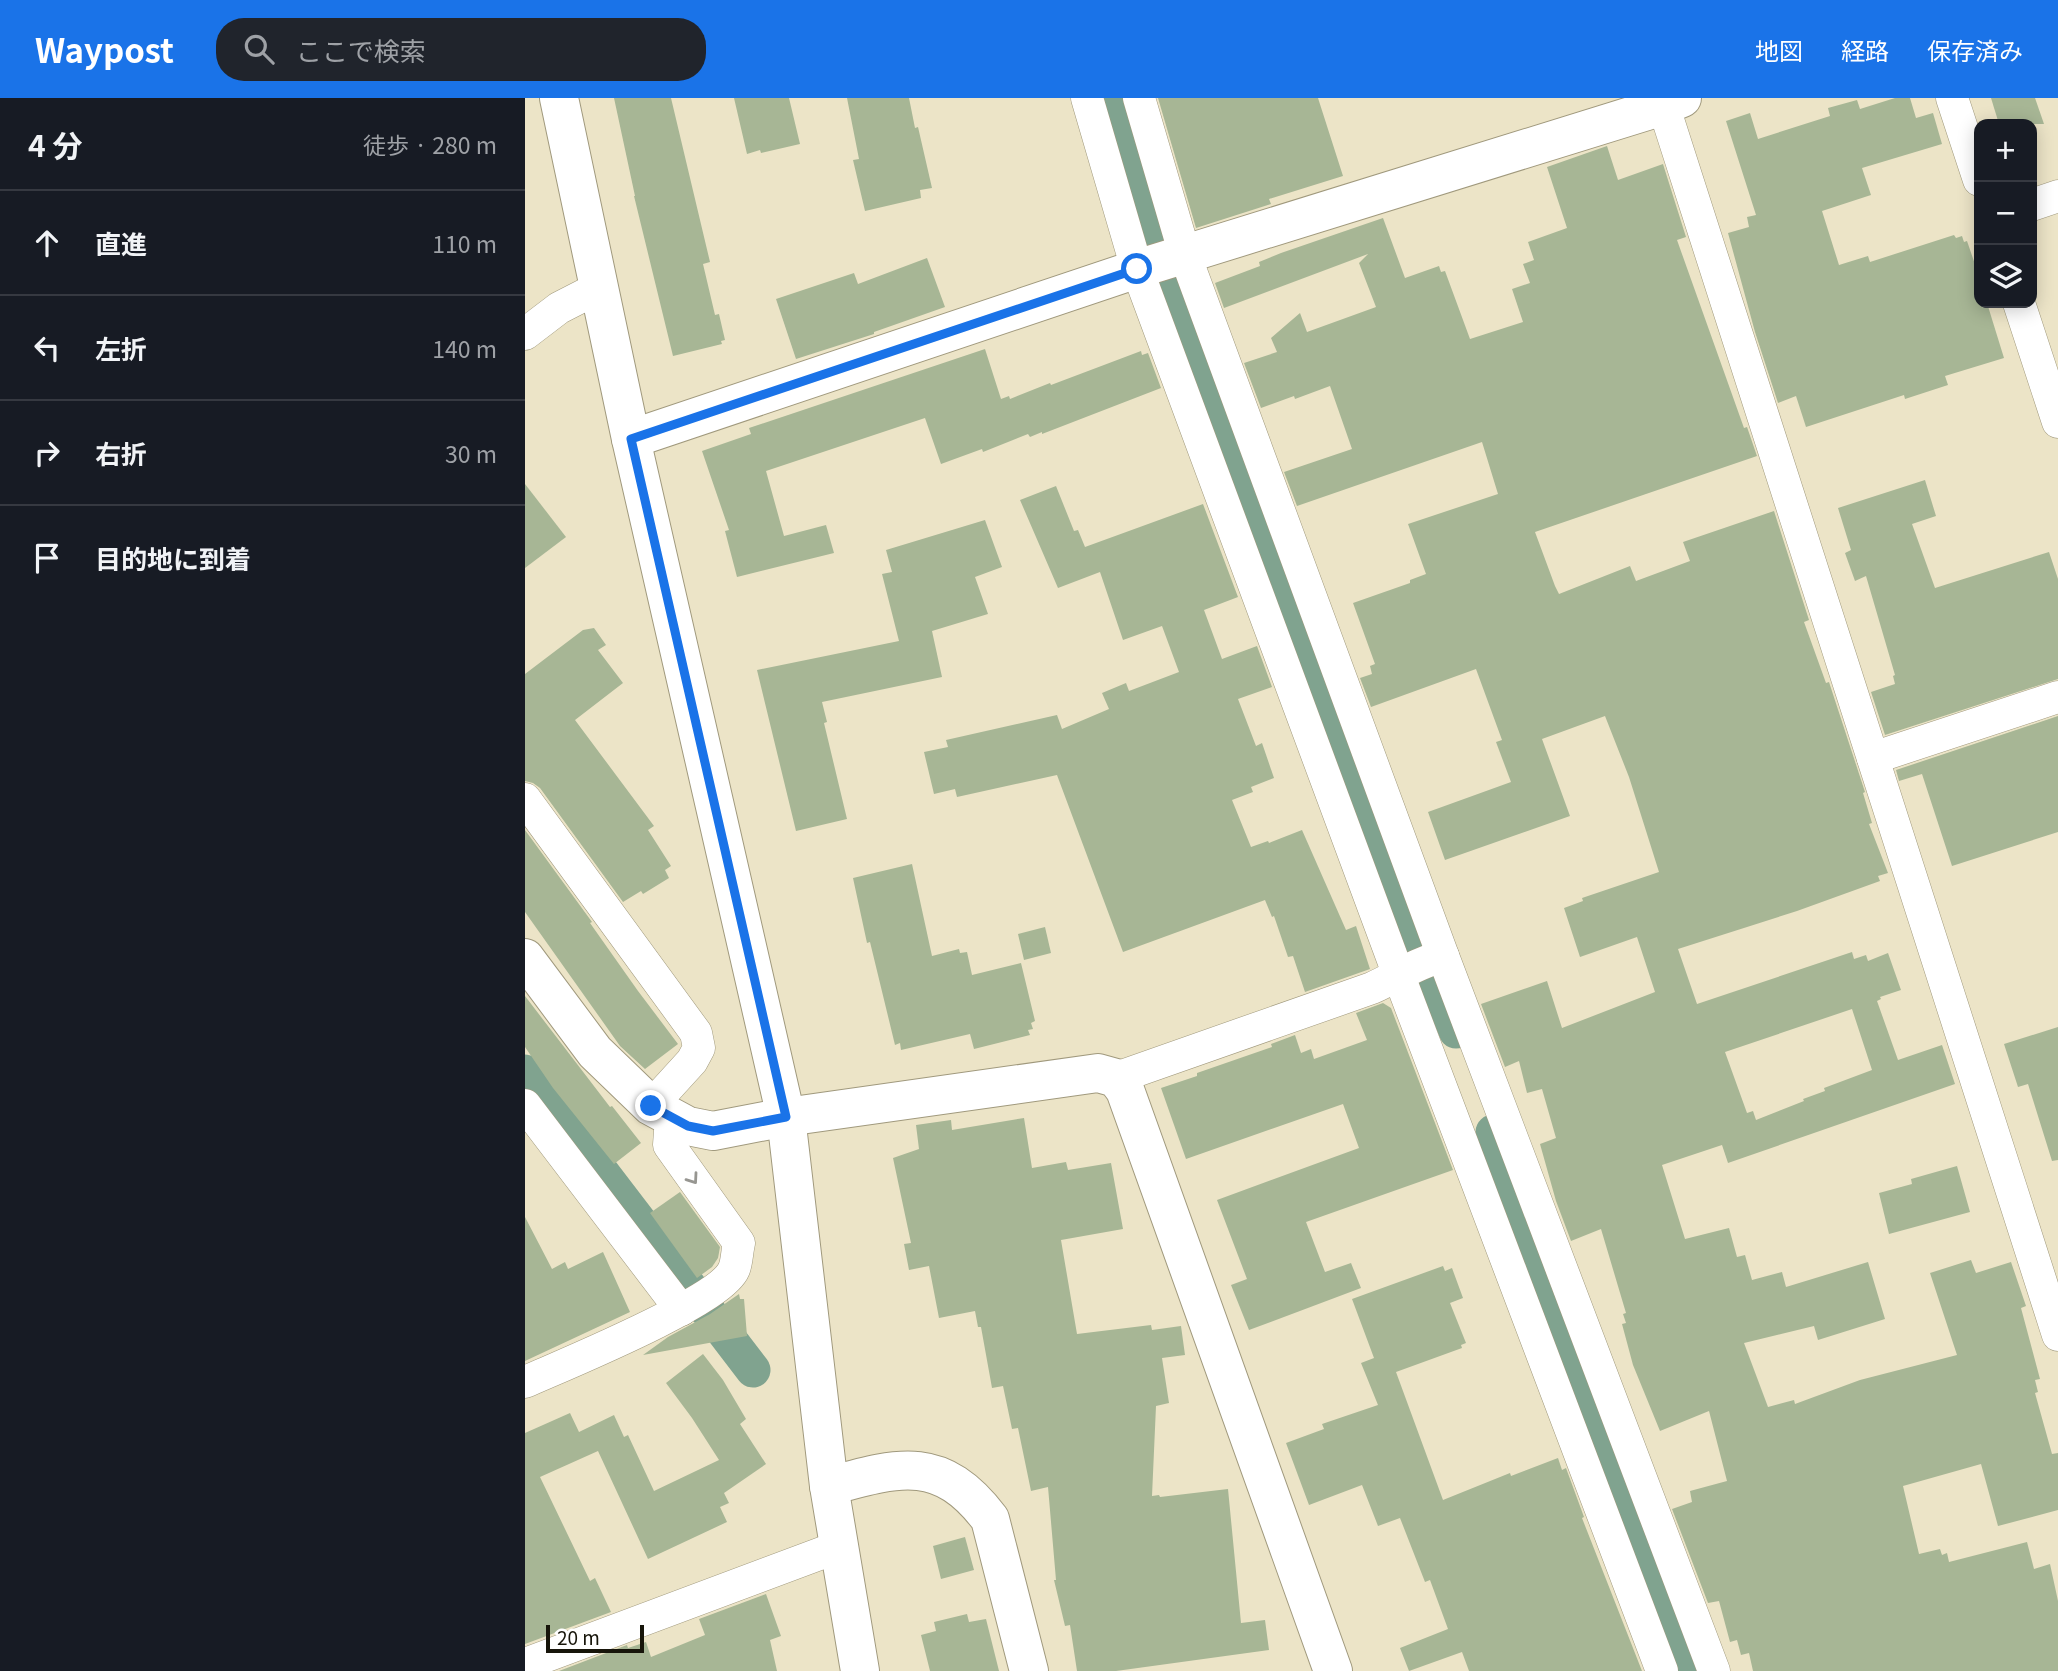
<!DOCTYPE html>
<html lang="ja">
<head>
<meta charset="utf-8">
<style>
	:root { --surface:#171b24; --page:#20242c; --text:#f1f3f6; --muted:#9ea1a6; --line:#363941; --accent:#1a73e8 }
	body { margin:0; font-family:Georgia,"Noto Sans JP",serif; background:var(--page); color:var(--text) }
	.controls { position:absolute; right:21px; top:21px; display:grid; overflow:hidden; border-radius:14px; box-shadow:0 4px 18px #0003 }
	.controls button { width:63px; height:63px; display:grid; place-items:center; padding:0; border:0; border-bottom:2px solid var(--line); background:var(--surface); color:var(--text); font:35px sans-serif }
	.scale { position:absolute; left:21px; bottom:18px; width:98px; box-sizing:border-box; padding-left:7px; border:4px solid #17150a; border-top:0; font-size:19px; line-height:24px; white-space:nowrap; color:#17150a; -webkit-text-stroke:5px #fff; paint-order:stroke }
	.stop { position:absolute; width:21px; height:21px; margin:-16px; border:5px solid #1a73e8; border-radius:50%; background:#fff }
	.stop.end { background:#1a73e8; border-color:#fff; box-shadow:0 2px 7px #0008 }
	.list { margin:0; padding:0; list-style:none }
	h2 { display:flex; justify-content:space-between; align-items:center; height:91px; margin:0; padding:0 28px; font-size:30px }
	h2 small { font-size:23px; font-weight:400; color:var(--muted) }
	.list li { display:grid; grid-template-columns:46px 1fr auto; gap:21px; align-items:center; box-sizing:border-box; height:105px; padding:0 28px; border-top:2px solid var(--line) }
	.list b { display:block; font-size:26px; white-space:nowrap }
	.list em { font-size:23px; font-style:normal; color:var(--muted) }
	.icon { flex:none; width:38px; height:38px; fill:none; stroke:currentColor; stroke-width:2; stroke-linecap:round; stroke-linejoin:round }
	.map { position:relative; flex:none; width:1533px; height:1573px; overflow:hidden }
	header { display:flex; align-items:center; gap:42px; box-sizing:border-box; height:98px; padding:0 35px; background:var(--accent); color:#fff }
	header strong { font-size:33px }
	nav { display:flex; gap:38px; margin-inline-start:auto; font-size:24px }
	.search { width:490px; height:63px; background:var(--page); display:flex; align-items:center; gap:18px; box-sizing:border-box; padding:0 24px; border-radius:28px; color:var(--muted); font-size:26px }
	main { display:flex }
	aside { flex:1; background:var(--surface) }
	.map>svg:first-child { display:block }
	.lines { fill:none; stroke-linecap:round; stroke-linejoin:round }
	.canal { stroke:#80a38f; stroke-width:35 }
	.building { fill:#a7b695; fill-rule:evenodd }
	.minor-casing { stroke:#a0997d; stroke-width:33 }
	.tertiary-casing { stroke:#a0997d; stroke-width:40 }
	.minor { stroke:#fff; stroke-width:32 }
	.tertiary { stroke:#fff; stroke-width:38 }
	.oneway { stroke:#979691 }
	.route { stroke:#1a73e8; stroke-width:9 }
</style>
</head>
<body>
<header>
<strong>Waypost</strong>
<div class="search"><svg class="icon" aria-label="search" viewBox="0 0 24 24"><circle cx="10" cy="10" r="6"/><path d="M15 15l6 6"/></svg>ここで検索</div>
<nav><a>地図</a><a>経路</a><a>保存済み</a></nav>
</header>
<main>
<aside>
<h2>4 分<small>徒歩 · 280 m</small></h2>
<ul class="list">
<li><svg class="icon" aria-label="ahead" viewBox="0 0 24 24"><path d="M12 20V5M6 11l6-6 6 6"/></svg><div><b>直進</b></div><em>110 m</em></li>
<li><svg class="icon" aria-label="left" viewBox="0 0 24 24"><path d="M17 20v-9H6M10 6l-5 5 5 5"/></svg><div><b>左折</b></div><em>140 m</em></li>
<li><svg class="icon" aria-label="right" viewBox="0 0 24 24"><path d="M7 20v-9h11M14 6l5 5-5 5"/></svg><div><b>右折</b></div><em>30 m</em></li>
<li><svg class="icon" aria-label="arrive" viewBox="0 0 24 24"><path d="M6 21V4h12l-3 4 3 4H6"/></svg><div><b>目的地に到着</b></div></li>
</ul>
</aside>
<div class="map">
<svg width="1533" height="1573" viewBox="0 0 1533 1573">
	<rect width="100%" height="100%" fill="#ece4c7"/>
	<g class="lines">
		<g class="canal">
			<path d="M 590,0 L 631,139 L 866,777 L 931,933"/>
			<path d="M 0,974 L 228,1272"/>
			<path d="M 968,1034 L 1167,1573"/>
		</g>
	</g>
	<g class="building">
		<path d="M 89,0 L 146,0 L 185,164 L 178,166 L 190,217 L 194,216 L 200,242 L 196,243 L 197,246 L 148,258 L 109,98 L 110,98 Z"/>
		<path d="M 209,0 L 264,0 L 275,46 L 236,55 L 235,52 L 222,56 Z"/>
		<path d="M 322,0 L 384,0 L 390,30 L 393,29 L 407,90 L 395,92 L 396,100 L 340,113 L 328,62 L 334,61 Z"/>
		<path d="M 633,0 L 793,0 L 818,78 L 744,101 L 746,106 L 671,130 Z"/>
		<path d="M 1370,0 L 1385,0 L 1391,20 L 1408,15 L 1417,46 L 1337,70 L 1346,97 L 1297,113 L 1314,167 L 1343,158 L 1345,164 L 1429,137 L 1431,140 L 1437,138 L 1439,144 L 1442,143 L 1454,178 L 1454,205 L 1462,205 L 1479,260 L 1420,278 L 1423,287 L 1380,301 L 1379,297 L 1281,329 L 1271,298 L 1253,305 L 1230,234 L 1203,135 L 1224,129 L 1222,119 L 1231,117 L 1201,23 L 1225,15 L 1233,41 L 1305,18 L 1303,10 L 1332,2 L 1335,11 Z"/>
		<path d="M 1466,0 L 1510,0 L 1519,26 L 1474,26 Z"/>
		<path d="M 1082,48 L 1093,82 L 1138,66 L 1161,139 L 1152,142 L 1219,330 L 1222,329 L 1232,358 L 1010,434 L 1030,488 L 1034,496 L 1105,468 L 1111,483 L 1165,463 L 1158,444 L 1249,413 L 1284,522 L 1279,524 L 1301,585 L 1304,584 L 1340,694 L 1338,695 L 1347,725 L 1344,726 L 1363,775 L 1353,778 L 1355,783 L 1272,813 L 1153,851 L 1172,906 L 1327,854 L 1329,861 L 1341,857 L 1343,863 L 1363,855 L 1376,892 L 1355,899 L 1356,901 L 1352,903 L 1373,962 L 1417,947 L 1430,986 L 1203,1065 L 1197,1047 L 1137,1067 L 1160,1141 L 1204,1130 L 1212,1159 L 1220,1157 L 1227,1182 L 1257,1174 L 1261,1189 L 1343,1164 L 1360,1221 L 1293,1242 L 1289,1228 L 1219,1245 L 1243,1309 L 1269,1302 L 1270,1306 L 1335,1282 L 1432,1257 L 1405,1175 L 1446,1162 L 1451,1175 L 1486,1164 L 1501,1208 L 1496,1210 L 1515,1281 L 1510,1282 L 1513,1294 L 1510,1295 L 1527,1356 L 1533,1355 L 1533,1412 L 1473,1428 L 1456,1366 L 1378,1388 L 1394,1456 L 1415,1451 L 1417,1457 L 1422,1455 L 1424,1464 L 1502,1444 L 1509,1471 L 1525,1466 L 1533,1503 L 1533,1573 L 1228,1573 L 1224,1555 L 1216,1557 L 1212,1542 L 1205,1544 L 1194,1503 L 1183,1505 L 1147,1411 L 1167,1404 L 1165,1393 L 1202,1383 L 1184,1313 L 1135,1333 L 1108,1267 L 1097,1226 L 1101,1225 L 1098,1216 L 1101,1215 L 1076,1131 L 1046,1143 L 1031,1103 L 1015,1046 L 1031,1040 L 1017,991 L 1002,995 L 994,963 L 980,969 L 956,906 L 1022,883 L 1037,930 L 1130,894 L 1112,839 L 1055,859 L 1039,810 L 1058,803 L 1057,800 L 1134,774 L 1104,679 L 1080,618 L 1017,641 L 1045,718 L 920,762 L 903,714 L 986,684 L 971,644 L 977,642 L 951,571 L 846,609 L 835,580 L 847,576 L 845,568 L 850,566 L 828,505 L 885,485 L 885,482 L 901,476 L 883,426 L 973,396 L 957,344 L 772,408 L 759,374 L 827,351 L 805,288 L 770,301 L 769,298 L 736,310 L 719,265 L 752,254 L 746,240 L 775,215 L 782,234 L 851,209 L 834,165 L 843,156 L 699,210 L 690,185 L 735,168 L 734,164 L 756,155 L 858,120 L 880,180 L 914,168 L 916,174 L 920,173 L 945,241 L 998,224 L 987,191 L 1005,185 L 998,166 L 1009,162 L 1003,144 L 1042,130 L 1022,69 ZM 1327,911 L 1347,972 L 1299,990 L 1300,993 L 1278,1001 L 1279,1003 L 1231,1022 L 1228,1013 L 1222,1015 L 1200,954 Z"/>
		<path d="M 402,160 L 420,209 L 349,234 L 349,236 L 271,261 L 251,201 L 329,175 L 333,186 Z"/>
		<path d="M 460,251 L 476,301 L 484,298 L 485,301 L 525,285 L 526,287 L 616,253 L 617,257 L 623,255 L 636,290 L 517,336 L 517,334 L 505,339 L 503,336 L 458,354 L 457,351 L 416,366 L 400,320 L 241,373 L 259,438 L 301,427 L 309,455 L 212,479 L 200,433 L 204,432 L 177,353 L 226,336 L 224,330 Z"/>
		<path d="M 1400,382 L 1411,418 L 1387,426 L 1410,490 L 1524,454 L 1533,481 L 1533,581 L 1360,637 L 1346,594 L 1370,586 L 1368,578 L 1370,577 L 1341,478 L 1330,483 L 1320,455 L 1326,452 L 1313,410 Z"/>
		<path d="M 0,386 L 41,439 L 0,470 Z"/>
		<path d="M 531,388 L 549,433 L 553,432 L 560,449 L 678,406 L 713,499 L 679,512 L 697,561 L 732,548 L 747,589 L 713,601 L 731,648 L 737,645 L 749,680 L 726,689 L 728,694 L 707,702 L 726,749 L 743,743 L 744,745 L 777,732 L 821,832 L 831,828 L 845,871 L 780,894 L 768,858 L 763,859 L 749,818 L 747,819 L 740,802 L 598,854 L 532,677 L 432,699 L 430,691 L 409,696 L 399,654 L 423,649 L 421,642 L 532,617 L 537,631 L 584,611 L 577,595 L 601,585 L 604,593 L 654,574 L 637,528 L 598,542 L 575,474 L 533,490 L 495,402 Z"/>
		<path d="M 460,422 L 477,469 L 450,479 L 463,516 L 407,533 L 417,579 L 297,604 L 302,624 L 299,625 L 322,721 L 271,733 L 232,572 L 374,543 L 357,476 L 367,474 L 361,452 Z"/>
		<path d="M 69,530 L 81,547 L 73,552 L 98,585 L 50,622 L 129,728 L 123,732 L 146,768 L 140,772 L 144,780 L 118,796 L 116,793 L 98,804 L 15,690 L 8,685 L 0,683 L 0,576 L 58,532 Z"/>
		<path d="M 1533,618 L 1533,734 L 1427,768 L 1397,676 L 1374,683 L 1371,672 Z"/>
		<path d="M 0,732 L 67,824 L 65,825 L 113,893 L 153,946 L 120,971 L 95,948 L 0,814 Z"/>
		<path d="M 387,766 L 407,858 L 434,851 L 435,855 L 442,854 L 447,877 L 496,865 L 510,923 L 506,925 L 508,931 L 503,932 L 505,937 L 449,951 L 445,936 L 376,952 L 375,945 L 370,947 L 345,844 L 342,845 L 328,780 Z"/>
		<path d="M 520,829 L 526,855 L 499,862 L 493,836 Z"/>
		<path d="M 0,898 L 85,1009 L 87,1008 L 116,1045 L 89,1066 L 28,990 L 0,949 Z"/>
		<path d="M 858,905 L 866,910 L 928,1072 L 781,1124 L 800,1174 L 826,1165 L 836,1190 L 724,1232 L 706,1187 L 722,1181 L 692,1102 L 834,1050 L 818,1006 L 661,1061 L 636,990 L 672,978 L 672,975 L 747,949 L 746,946 L 770,937 L 776,955 L 786,951 L 789,961 L 842,942 L 831,915 Z"/>
		<path d="M 1533,929 L 1533,1062 L 1527,1063 L 1503,986 L 1493,989 L 1479,946 Z"/>
		<path d="M 499,1020 L 507,1070 L 541,1064 L 543,1072 L 586,1065 L 598,1131 L 536,1142 L 552,1236 L 626,1227 L 627,1232 L 656,1228 L 660,1257 L 637,1260 L 644,1305 L 631,1308 L 627,1398 L 634,1397 L 635,1399 L 703,1391 L 716,1525 L 740,1522 L 744,1552 L 591,1573 L 552,1573 L 545,1527 L 540,1528 L 529,1482 L 531,1482 L 523,1389 L 506,1393 L 493,1330 L 487,1331 L 478,1288 L 467,1290 L 456,1229 L 453,1229 L 450,1213 L 414,1220 L 404,1168 L 384,1172 L 379,1146 L 386,1145 L 368,1060 L 394,1051 L 391,1027 L 426,1022 L 427,1032 Z"/>
		<path d="M 1432,1068 L 1445,1114 L 1364,1136 L 1354,1095 L 1387,1086 L 1386,1081 Z"/>
		<path d="M 155,1094 L 195,1149 L 193,1160 L 187,1169 L 172,1180 L 125,1115 Z"/>
		<path d="M 0,1119 L 27,1171 L 40,1164 L 43,1171 L 78,1154 L 105,1214 L 0,1263 Z"/>
		<path d="M 918,1168 L 920,1173 L 927,1170 L 938,1200 L 925,1205 L 941,1245 L 936,1247 L 937,1250 L 871,1274 L 918,1402 L 985,1375 L 986,1378 L 1033,1360 L 1037,1372 L 1041,1370 L 1059,1419 L 1057,1420 L 1117,1573 L 944,1573 L 937,1554 L 884,1573 L 875,1550 L 923,1531 L 905,1482 L 900,1484 L 875,1420 L 853,1428 L 837,1387 L 784,1407 L 761,1345 L 799,1331 L 797,1326 L 853,1307 L 836,1265 L 849,1260 L 827,1201 Z"/>
		<path d="M 214,1196 L 215,1201 L 219,1201 L 222,1238 L 118,1257 L 143,1239 L 185,1216 Z"/>
		<path d="M 178,1256 L 198,1282 L 221,1321 L 215,1326 L 241,1366 L 199,1395 L 204,1405 L 195,1409 L 202,1424 L 123,1461 L 73,1353 L 15,1379 L 65,1483 L 70,1480 L 86,1514 L 0,1546 L 0,1335 L 45,1315 L 54,1334 L 89,1317 L 99,1339 L 103,1337 L 129,1393 L 194,1362 L 167,1320 L 141,1285 Z"/>
		<path d="M 440,1439 L 449,1472 L 416,1481 L 408,1448 Z"/>
		<path d="M 241,1496 L 256,1538 L 245,1542 L 252,1573 L 34,1573 L 102,1547 L 103,1550 L 121,1544 L 126,1559 L 180,1537 L 174,1521 Z"/>
		<path d="M 442,1516 L 444,1524 L 461,1521 L 474,1573 L 405,1573 L 396,1537 L 411,1533 L 409,1524 Z"/>
	</g>
	<g class="lines">
		<defs>
			<g id="minor">
				<path d="M 562,0 L 612,171 L 874,878 L 1137,1573"/>
				<path d="M 614,0 L 660,157 L 918,858 L 1189,1573"/>
				<path d="M 1136,0 L 1533,1237"/>
				<path d="M 1427,0 L 1454,82"/>
				<path d="M 1507,107 L 1533,98"/>
				<path d="M 1494,205 L 1533,324"/>
				<path d="M 0,236 L 34,210 L 73,190"/>
				<path d="M 1348,660 L 1533,599"/>
				<path d="M 0,701 L 171,935 L 174,950 L 167,963 L 126,1008"/>
				<path d="M 591,980 L 847,890 C 871,879 892,865 918,858"/>
				<path d="M 0,1007 L 156,1212"/>
				<path d="M 0,1284 C 38,1267 196,1203 209,1171 C 212,1164 212,1153 214,1145 L 144,1047 L 146,1020"/>
				<path d="M 0,1566 L 313,1449"/>
			</g>
			<g id="tertiary">
				<path d="M 34,0 L 106,341 L 261,1019 L 304,1388 L 335,1573"/>
				<path d="M 106,341 L 612,171 L 1138,8 L 1157,0"/>
				<path d="M 0,860 L 70,954 L 126,1008 L 163,1028 L 188,1033 L 261,1019 L 573,975 L 591,980 L 600,992 L 808,1573"/>
				<path d="M 304,1388 C 374,1369 416,1356 465,1421 L 504,1573"/>
			</g>
		</defs>
		<use href="#minor" class="minor-casing"/>
		<use href="#tertiary" class="tertiary-casing"/>
		<use href="#minor" class="minor"/>
		<use href="#tertiary" class="tertiary"/>
	</g>
	<defs><path id="oneway-chevron" d="M-2-3.5L2.5 0L-2 3.5" fill="none" stroke-width="1.6" stroke-linecap="round" stroke-linejoin="round" transform="scale(1.75)"/></defs>
	<use class="oneway" href="#oneway-chevron" transform="translate(168 1081) rotate(55)"/>
	<g class="lines">
		<path class="route" d="M 126,1008 L 163,1028 L 188,1033 L 261,1019 L 106,341 L 612,171"/>
	</g>
</svg>
<div class="controls">
<button>+</button>
<button>−</button>
<button><svg class="icon" aria-label="layers" viewBox="0 0 24 24"><path d="M12 4l9 5-9 5-9-5zM3 14l9 5 9-5"/></svg></button>
</div>
<div class="scale">20 m</div>
<div class="stop" style="left:612px;top:171px"></div>
<div class="stop end" style="left:126px;top:1008px"></div>
</div>
</main>
</body>
</html>
